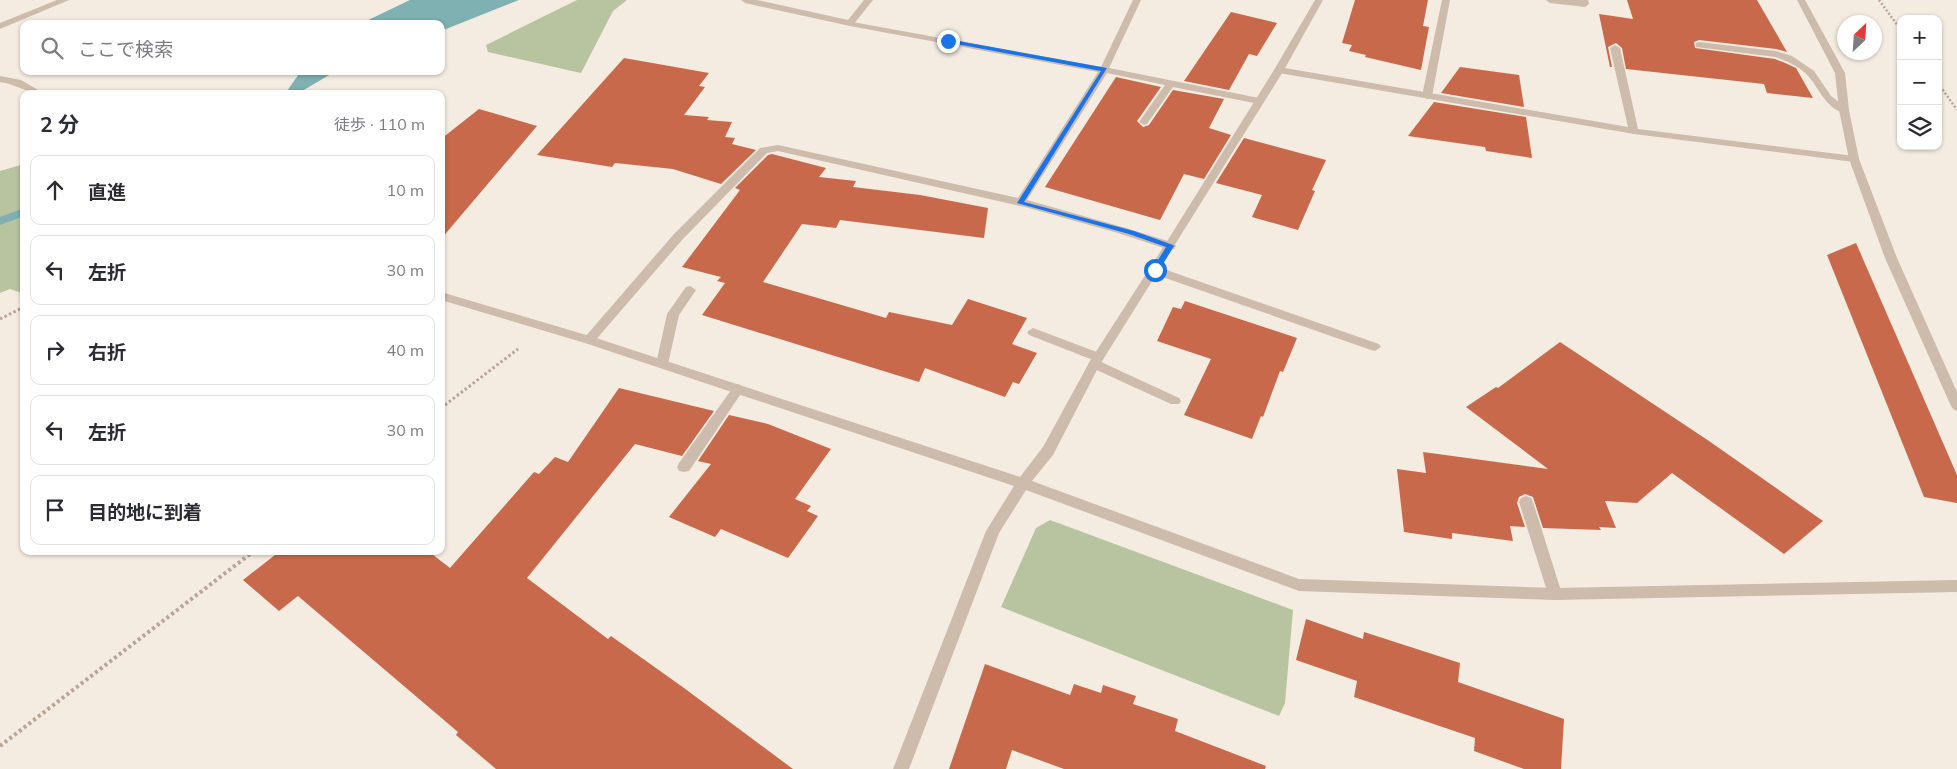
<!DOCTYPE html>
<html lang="ja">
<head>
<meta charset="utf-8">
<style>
	:root { --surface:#fff; --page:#f7f7f7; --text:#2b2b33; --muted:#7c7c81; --line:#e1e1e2 }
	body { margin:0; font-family:Mulish,"Noto Sans JP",sans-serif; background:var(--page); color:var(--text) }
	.controls { position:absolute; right:15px; top:15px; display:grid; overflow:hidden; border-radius:10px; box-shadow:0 1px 4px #0004 }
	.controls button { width:45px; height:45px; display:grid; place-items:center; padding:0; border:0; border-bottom:1px solid var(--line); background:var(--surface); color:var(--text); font:25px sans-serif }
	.compass { position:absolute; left:1837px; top:15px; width:45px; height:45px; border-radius:50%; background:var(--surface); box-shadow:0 1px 4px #0004; rotate:25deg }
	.stop { position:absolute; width:15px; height:15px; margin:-11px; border:4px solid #1a73e8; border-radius:50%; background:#fff }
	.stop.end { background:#1a73e8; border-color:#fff; box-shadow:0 1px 5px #0008 }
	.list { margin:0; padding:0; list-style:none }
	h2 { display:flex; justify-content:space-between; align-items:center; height:65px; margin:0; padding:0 20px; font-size:21px }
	h2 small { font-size:16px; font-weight:400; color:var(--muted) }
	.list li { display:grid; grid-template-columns:32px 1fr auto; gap:15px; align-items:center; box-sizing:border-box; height:70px; margin:0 10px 10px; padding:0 10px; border:1px solid var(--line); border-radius:10px }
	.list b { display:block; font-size:19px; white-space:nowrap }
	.list em { font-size:16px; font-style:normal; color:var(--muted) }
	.icon { flex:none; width:28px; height:28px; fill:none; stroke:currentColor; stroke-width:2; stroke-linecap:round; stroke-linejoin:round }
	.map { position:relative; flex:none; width:1957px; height:769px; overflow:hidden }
	.search { position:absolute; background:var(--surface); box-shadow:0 1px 4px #0004; left:20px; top:20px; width:425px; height:55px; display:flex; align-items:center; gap:12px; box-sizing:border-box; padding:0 18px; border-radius:10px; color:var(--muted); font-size:19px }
	.panel { position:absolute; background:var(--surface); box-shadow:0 1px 4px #0004; left:20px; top:90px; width:425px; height:465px; border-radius:10px }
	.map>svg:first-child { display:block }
	.green { fill:#b8c4a0 }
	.water { fill:#7fb0b2 }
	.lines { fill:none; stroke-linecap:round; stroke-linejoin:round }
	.stream { fill:#7fb0b2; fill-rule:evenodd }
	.building { fill:#c8694b }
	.path-far2 { stroke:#b9a596; stroke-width:2.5; stroke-dasharray:2 2; stroke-linecap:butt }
	.path-far1 { stroke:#b9a596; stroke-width:3; stroke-dasharray:2.5 2.5; stroke-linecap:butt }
	.path { stroke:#b9a596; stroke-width:4; stroke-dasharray:3 3; stroke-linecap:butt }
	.lane { fill:#cdbbac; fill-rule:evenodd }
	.street { fill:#cdbbac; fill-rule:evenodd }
	.route { fill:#1a73e8 }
</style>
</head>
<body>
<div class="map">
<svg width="1957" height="769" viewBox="0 0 1957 769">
	<rect width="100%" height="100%" fill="#f4ebe1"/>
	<g class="green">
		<path d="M 577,0 L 627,0 L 613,11 L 581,73 L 488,52 L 486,45 Z"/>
		<path d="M 24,164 L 24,294 L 10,289 L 0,293 L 0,171 Z"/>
		<path d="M 1050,520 L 1293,610 L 1285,703 L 1279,716 L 1001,607 L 1036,528 Z"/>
	</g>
	<g class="water">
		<path d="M 410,0 L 519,0 L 441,31 L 441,24 L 360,24 Z"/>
		<path d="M 301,71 L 336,71 L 297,94 L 282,94 L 287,91 Z"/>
	</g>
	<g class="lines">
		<path class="stream" d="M 24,208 L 24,216 L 0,225 L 0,217 Z"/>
	</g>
	<g class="building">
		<path d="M 1355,0 L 1428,0 L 1423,26 L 1429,27 L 1421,70 L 1365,57 L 1366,55 L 1349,51 L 1352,45 L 1342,43 Z"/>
		<path d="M 1627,0 L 1757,0 L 1787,52 L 1776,49 L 1699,40 L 1694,42 L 1695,48 L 1775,59 L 1783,62 L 1796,68 L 1813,98 L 1767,93 L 1764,84 L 1626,69 L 1622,48 L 1616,43 L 1608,47 L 1612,67 L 1610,67 L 1599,14 L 1633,19 Z"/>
		<path d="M 1231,12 L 1277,23 L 1257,56 L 1249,54 L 1229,90 L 1184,81 Z"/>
		<path d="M 624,58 L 709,73 L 699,86 L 705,87 L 684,115 L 709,117 L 707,120 L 732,122 L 725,137 L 735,138 L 732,144 L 756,150 L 721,184 L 673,169 L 615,163 L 612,167 L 537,155 Z"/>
		<path d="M 1460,67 L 1519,75 L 1524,107 L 1441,93 Z"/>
		<path d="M 1116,77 L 1161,87 L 1137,121 L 1143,127 L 1149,125 L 1173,90 L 1224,99 L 1209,128 L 1231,135 L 1204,179 L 1184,174 L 1160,220 L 1045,187 Z"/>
		<path d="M 1434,102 L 1526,117 L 1532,158 L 1486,151 L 1485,147 L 1408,136 Z"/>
		<path d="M 479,109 L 537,126 L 441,239 L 441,139 Z"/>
		<path d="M 1244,138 L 1326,160 L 1312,190 L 1315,191 L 1298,230 L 1252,217 L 1262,195 L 1216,183 Z"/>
		<path d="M 772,154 L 826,168 L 819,177 L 856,181 L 853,187 L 920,195 L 988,208 L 984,238 L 840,220 L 836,228 L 802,224 L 763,282 L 886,318 L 889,312 L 952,325 L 968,299 L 1027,318 L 1012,344 L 1037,353 L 1019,384 L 1013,382 L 1005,397 L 925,368 L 919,382 L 702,315 L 725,283 L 717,281 L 721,277 L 682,267 L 740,190 L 735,188 L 768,155 Z"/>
		<path d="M 1856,243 L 1957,475 L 1957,503 L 1924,497 L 1827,255 Z"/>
		<path d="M 1185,301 L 1297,338 L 1283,372 L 1280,371 L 1263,417 L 1261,416 L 1252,439 L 1184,415 L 1211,359 L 1157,341 L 1173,307 L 1181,309 Z"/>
		<path d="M 1560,342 L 1709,441 L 1823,521 L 1784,554 L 1672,473 L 1637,503 L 1605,501 L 1616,528 L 1599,527 L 1601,530 L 1543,528 L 1533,497 L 1525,494 L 1519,497 L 1517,503 L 1525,527 L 1510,526 L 1513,541 L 1452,533 L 1452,539 L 1404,532 L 1397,469 L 1426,473 L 1423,452 L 1548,469 L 1466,407 L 1496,387 L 1498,388 Z"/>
		<path d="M 619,388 L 714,411 L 682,456 L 635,444 L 527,578 L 608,639 L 611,636 L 684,688 L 793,769 L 496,769 L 456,735 L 458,732 L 298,596 L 279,611 L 243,580 L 280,551 L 428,551 L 450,568 L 534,472 L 539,474 L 555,457 L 568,462 Z"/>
		<path d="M 729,415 L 768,424 L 831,449 L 795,499 L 811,506 L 807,511 L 818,516 L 788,558 L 721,529 L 715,537 L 669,517 L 711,464 L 698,461 Z"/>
		<path d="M 1306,619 L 1363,639 L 1364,632 L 1460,663 L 1458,682 L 1564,719 L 1561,769 L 1524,769 L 1474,751 L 1475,738 L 1354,697 L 1357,681 L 1296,660 Z"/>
		<path d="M 985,664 L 1070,695 L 1074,684 L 1101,693 L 1103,685 L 1136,696 L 1133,704 L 1178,719 L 1175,731 L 1266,766 L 1265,769 L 1064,769 L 1012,750 L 1006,769 L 949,769 Z"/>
	</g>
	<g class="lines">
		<g class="path-far2">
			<path d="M 1879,0 L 1901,30"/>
			<path d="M 1938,83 L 1957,110"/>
		</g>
		<g class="path-far1">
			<path d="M 0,319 L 24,307"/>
			<path d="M 441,408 L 518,349"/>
		</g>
		<path class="path" d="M 0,746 L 254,551"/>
		<g class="lane">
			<path d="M 1133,0 L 1141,0 L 1109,68 L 1259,98 L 1264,101 L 1259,104 L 1173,87 L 1147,124 L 1144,125 L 1139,122 L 1165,85 L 1107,73 L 1027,200 L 1126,228 L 1174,243 L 1176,246 L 1174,249 L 1170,250 L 1118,233 L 1025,207 L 778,151 L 767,153 L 682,240 L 593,343 L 585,343 L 583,340 L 585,337 L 674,234 L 760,148 L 778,145 L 1018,198 L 1098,72 L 850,26 L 847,25 L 847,21 L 1101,67 Z"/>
			<path d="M 1699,42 L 1776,51 L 1792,56 L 1814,71 L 1831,96 L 1849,110 L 1844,113 C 1826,108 1820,90 1809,77 C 1801,67 1786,60 1775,57 L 1696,47 L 1696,43 Z"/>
			<path d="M 1615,45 L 1620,48 L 1638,129 L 1854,156 L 1859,159 L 1854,162 L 1634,134 L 1279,73 L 1274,70 L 1279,67 L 1628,127 L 1610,48 Z"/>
			<path d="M 1155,266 L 1379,344 L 1381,347 L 1375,351 L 1371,350 L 1151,273 L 1149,270 Z"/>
			<path d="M 690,286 L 696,290 L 679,315 L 668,364 L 666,367 L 658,367 L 656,364 L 667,314 L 686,287 Z"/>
			<path d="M 1033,328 L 1102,354 L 1104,357 L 1099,361 L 1179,398 L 1181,401 L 1179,404 L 1171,404 L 1090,367 L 1088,364 L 1093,360 L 1029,335 L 1027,332 Z"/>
			<path d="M 738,384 L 742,386 L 744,389 L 742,392 L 689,471 L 684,472 L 679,471 L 677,467 L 679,463 L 734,386 Z"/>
			<path d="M 1526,496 L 1531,498 L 1533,502 L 1562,594 L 1560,599 L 1555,600 L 1550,599 L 1548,594 L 1519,502 L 1521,498 Z"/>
		</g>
		<g class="street">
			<path d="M 57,0 L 69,0 L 0,29 L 0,23 Z"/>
			<path d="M 741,0 L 757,0 L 848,20 L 864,0 L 873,0 L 853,25 L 850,26 L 745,3 Z"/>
			<path d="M 1315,0 L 1323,0 L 1284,70 L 1099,366 L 1053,455 L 1032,481 L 1299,579 L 1555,588 L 1957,580 L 1957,592 L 1555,600 L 1299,591 L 1026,490 L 999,533 L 909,769 L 893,769 L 986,531 L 1014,486 L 585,343 L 441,300 L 441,292 L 593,337 L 1020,477 L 1043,447 L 1090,361 L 1166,243 L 1274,70 Z"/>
			<path d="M 1442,0 L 1450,0 L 1432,96 L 1427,99 L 1422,96 Z"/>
			<path d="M 1546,0 L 1588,0 L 1589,4 L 1585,7 L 1550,3 Z"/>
			<path d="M 1797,0 L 1805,0 L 1845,73 L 1849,110 L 1859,159 L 1897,258 L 1957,392 L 1957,411 L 1953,409 L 1951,406 L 1885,258 L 1849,159 L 1839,110 L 1835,73 Z"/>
			<path d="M 0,76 L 21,80 L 45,94 C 28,94 16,84 0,82 Z"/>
		</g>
	</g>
	<path class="route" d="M 948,39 L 1107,68 L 1024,202 L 1134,231 L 1173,245 L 1174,246 L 1158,272 L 1152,270 L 1166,247 L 1129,234 L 1017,203 L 1101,71 L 946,42 Z"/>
</svg>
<div class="controls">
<button>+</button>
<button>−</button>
<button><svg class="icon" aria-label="layers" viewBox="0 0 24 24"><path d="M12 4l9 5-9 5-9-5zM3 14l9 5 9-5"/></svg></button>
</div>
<svg class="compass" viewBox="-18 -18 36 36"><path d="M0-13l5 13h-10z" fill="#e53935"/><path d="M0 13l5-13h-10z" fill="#7c7c81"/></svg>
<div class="stop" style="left:1155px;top:270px"></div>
<div class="stop end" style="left:948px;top:41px"></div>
<div class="search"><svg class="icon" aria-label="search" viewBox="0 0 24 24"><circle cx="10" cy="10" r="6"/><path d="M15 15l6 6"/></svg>ここで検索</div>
<section class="panel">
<h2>2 分<small>徒歩 · 110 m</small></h2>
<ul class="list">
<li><svg class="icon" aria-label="ahead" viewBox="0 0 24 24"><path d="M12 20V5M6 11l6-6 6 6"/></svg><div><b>直進</b></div><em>10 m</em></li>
<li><svg class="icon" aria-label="left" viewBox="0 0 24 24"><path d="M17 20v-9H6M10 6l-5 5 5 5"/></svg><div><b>左折</b></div><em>30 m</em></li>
<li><svg class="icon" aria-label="right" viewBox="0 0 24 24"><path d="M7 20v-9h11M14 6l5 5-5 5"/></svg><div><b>右折</b></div><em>40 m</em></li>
<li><svg class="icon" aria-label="left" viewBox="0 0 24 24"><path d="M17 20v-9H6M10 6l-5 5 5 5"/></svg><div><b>左折</b></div><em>30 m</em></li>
<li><svg class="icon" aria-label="arrive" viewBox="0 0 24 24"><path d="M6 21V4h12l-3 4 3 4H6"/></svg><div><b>目的地に到着</b></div></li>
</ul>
</section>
</div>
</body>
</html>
